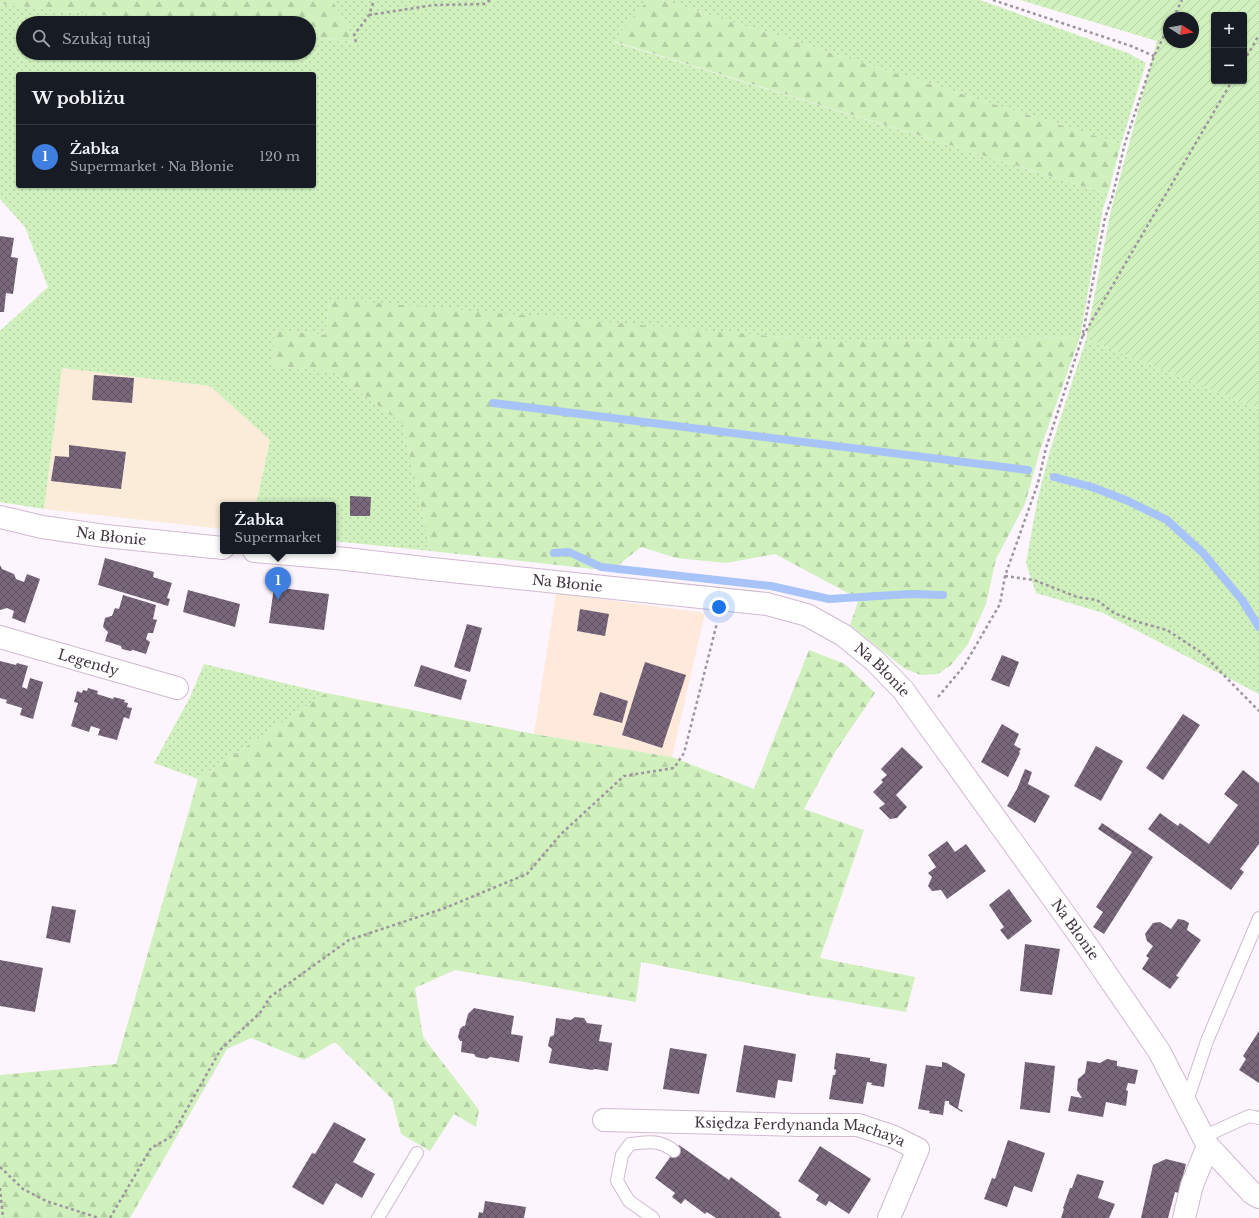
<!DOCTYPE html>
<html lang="pl">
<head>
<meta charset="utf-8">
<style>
	:root { --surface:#171b24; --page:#242831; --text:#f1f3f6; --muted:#9ea1a6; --line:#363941; --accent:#b45309 }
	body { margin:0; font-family:"Libre Baskerville",serif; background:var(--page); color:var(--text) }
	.controls { position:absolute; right:12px; top:12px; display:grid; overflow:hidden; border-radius:4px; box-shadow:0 1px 3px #0004 }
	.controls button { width:36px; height:36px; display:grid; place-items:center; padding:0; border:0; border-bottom:1px solid var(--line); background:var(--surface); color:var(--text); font:20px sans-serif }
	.compass { position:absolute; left:1163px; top:12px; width:36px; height:36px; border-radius:50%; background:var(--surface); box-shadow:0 1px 3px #0004; rotate:101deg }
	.you { position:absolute; left:719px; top:607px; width:14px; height:14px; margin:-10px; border:3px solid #fff; border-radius:50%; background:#1a73e8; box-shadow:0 0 0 6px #1a73e833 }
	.badge { display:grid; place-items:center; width:26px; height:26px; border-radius:50%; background:var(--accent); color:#fff; font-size:13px; font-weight:700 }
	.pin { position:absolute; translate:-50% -33px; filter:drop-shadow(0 1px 2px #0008) }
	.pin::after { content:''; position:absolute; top:21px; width:14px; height:12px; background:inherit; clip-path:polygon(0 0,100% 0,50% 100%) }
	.popup { position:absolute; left:220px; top:502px; width:116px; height:52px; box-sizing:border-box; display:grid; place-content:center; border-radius:4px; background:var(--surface); filter:drop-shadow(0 1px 3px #0005); font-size:13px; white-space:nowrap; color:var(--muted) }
	.popup b { font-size:15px; color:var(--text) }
	.popup::after { content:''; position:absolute; left:50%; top:100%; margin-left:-8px; border:8px solid transparent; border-top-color:var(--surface) }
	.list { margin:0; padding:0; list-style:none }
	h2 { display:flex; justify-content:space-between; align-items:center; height:52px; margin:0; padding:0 16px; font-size:17px }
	h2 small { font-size:13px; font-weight:400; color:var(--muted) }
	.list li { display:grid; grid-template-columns:26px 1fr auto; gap:12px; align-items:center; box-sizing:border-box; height:64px; padding:0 16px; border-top:1px solid var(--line) }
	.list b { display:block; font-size:15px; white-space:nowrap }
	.list p { margin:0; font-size:13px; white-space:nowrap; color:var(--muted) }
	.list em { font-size:13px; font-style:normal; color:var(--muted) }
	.icon { flex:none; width:22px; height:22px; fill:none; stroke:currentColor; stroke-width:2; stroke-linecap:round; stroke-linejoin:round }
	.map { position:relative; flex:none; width:1259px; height:1218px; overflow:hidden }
	.search { position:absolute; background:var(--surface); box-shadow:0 1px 3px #0004; left:16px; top:16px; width:300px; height:44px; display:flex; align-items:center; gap:10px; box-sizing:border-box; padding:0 14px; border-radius:22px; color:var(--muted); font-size:15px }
	.panel { position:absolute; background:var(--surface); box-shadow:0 1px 3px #0004; left:16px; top:72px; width:300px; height:116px; border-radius:4px }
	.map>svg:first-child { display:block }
	.industrial { fill:#faecd8 }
	.education { fill:#fee9db }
	.grass { fill:url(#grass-dots); fill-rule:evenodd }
	.forest { fill:url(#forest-firs) }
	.garden { fill:url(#garden-furrows); fill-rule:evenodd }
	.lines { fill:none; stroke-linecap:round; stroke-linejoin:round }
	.stream { stroke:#a8c3f8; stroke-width:8 }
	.building { fill:url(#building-cross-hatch) }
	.lane-casing { stroke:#cfbad0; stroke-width:14 }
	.street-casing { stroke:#cfbad0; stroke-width:24 }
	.secondary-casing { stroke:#cfbad0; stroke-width:24 }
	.path { stroke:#9e959e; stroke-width:2.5; stroke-dasharray:3 3; stroke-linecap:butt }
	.lane { stroke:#fff; stroke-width:12 }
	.street { stroke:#fff; stroke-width:22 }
	.secondary { stroke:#fff; stroke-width:22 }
	.labels { text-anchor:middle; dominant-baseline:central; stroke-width:4; stroke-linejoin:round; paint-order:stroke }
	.street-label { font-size:14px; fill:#403740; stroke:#fdf5fe }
</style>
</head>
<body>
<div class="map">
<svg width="1259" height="1218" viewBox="0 0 1259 1218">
	<defs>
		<pattern id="grass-dots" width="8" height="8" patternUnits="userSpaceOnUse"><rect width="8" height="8" fill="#d0f0be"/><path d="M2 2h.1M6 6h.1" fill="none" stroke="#b4cea4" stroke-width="1.8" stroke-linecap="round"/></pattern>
		<pattern id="forest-firs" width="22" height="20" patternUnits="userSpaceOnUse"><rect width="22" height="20" fill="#d0f0be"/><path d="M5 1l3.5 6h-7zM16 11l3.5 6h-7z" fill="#b4cea4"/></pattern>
		<pattern id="garden-furrows" width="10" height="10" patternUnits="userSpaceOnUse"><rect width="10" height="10" fill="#d0f0be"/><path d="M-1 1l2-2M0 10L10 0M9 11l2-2" fill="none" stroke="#b4cea4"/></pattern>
		<pattern id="building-cross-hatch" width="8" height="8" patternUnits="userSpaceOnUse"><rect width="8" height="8" fill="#79677b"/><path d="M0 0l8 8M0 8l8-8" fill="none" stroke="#605161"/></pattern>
	</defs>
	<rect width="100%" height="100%" fill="#fdf5fe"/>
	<path class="industrial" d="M 62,368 L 210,386 L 270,440 L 256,505 L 223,505 L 223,529 L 44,509 Z"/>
	<path class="education" d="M 556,593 L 705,613 L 672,757 L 534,734 Z"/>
	<g class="grass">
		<path d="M 332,0 L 648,0 L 614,42 L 1108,194 L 1103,208 L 1080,337 L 844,342 L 329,300 L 326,335 L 275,330 L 273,366 L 332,371 L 403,424 L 431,551 L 333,541 L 333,505 L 256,505 L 270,440 L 210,386 L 62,368 L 44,509 L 0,502 L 0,331 L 48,287 L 25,227 L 0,199 L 0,4 L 176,23 L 23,23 L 23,53 L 309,53 L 309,37 L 356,42 ZM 18,74 L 314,74 L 314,186 L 18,186 Z"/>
		<path d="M 662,0 L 980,0 L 1128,53 L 1146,63 L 1121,144 Z"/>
		<path d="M 1086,339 L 1259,409 L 1259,694 L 1103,613 L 1036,593 L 1026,563 L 1037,502 L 1049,454 Z"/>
		<path d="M 204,664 L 326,693 L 198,779 L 154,763 L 189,699 Z"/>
	</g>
	<g class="forest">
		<path d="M 0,0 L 332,0 L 356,42 L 309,37 L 309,23 L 176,23 L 0,4 Z"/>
		<path d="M 648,0 L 662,0 L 1121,144 L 1108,194 L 613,41 Z"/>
		<path d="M 329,299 L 844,342 L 1080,337 L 1041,447 L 1025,504 L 996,559 L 986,604 L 968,644 L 951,665 L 938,674 L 921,675 L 905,669 L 850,625 L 859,599 L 775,554 L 726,563 L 676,558 L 641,547 L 611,571 L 431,551 L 403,424 L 332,371 L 273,366 L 275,330 L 326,335 Z"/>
		<path d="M 809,650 L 845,664 L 875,693 L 835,752 L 804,809 L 864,830 L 820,958 L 915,977 L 906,1012 L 813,996 L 641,962 L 636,1002 L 455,970 L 415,988 L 423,1037 L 479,1110 L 476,1127 L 454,1114 L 430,1151 L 401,1134 L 392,1099 L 335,1042 L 304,1060 L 251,1038 L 227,1049 L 130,1218 L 0,1218 L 0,1075 L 116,1064 L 198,779 L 326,693 L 534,734 L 672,757 L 754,789 Z"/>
	</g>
	<path class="garden" d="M 1020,0 L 1259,0 L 1259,409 L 1086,339 L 1111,210 L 1157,41 ZM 1214,15 L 1244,15 L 1244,81 L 1214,81 ZM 1169,18 L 1193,18 L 1193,42 L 1169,42 Z"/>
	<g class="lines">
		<g class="stream">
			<path d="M 493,403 L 1028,470"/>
			<path d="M 1054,477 L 1092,487 L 1128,501 L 1167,520 L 1203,553 L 1242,600 L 1259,627"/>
			<path d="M 554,553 L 569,552 L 601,567 L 771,586 L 829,599 L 911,594 L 943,595"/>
		</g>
	</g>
	<g class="building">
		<path d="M 0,236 L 14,238 L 11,257 L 18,258 L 13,294 L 6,293 L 4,312 L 0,312 Z"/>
		<path d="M 94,375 L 134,378 L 132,403 L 92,400 Z"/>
		<path d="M 69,445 L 126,452 L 121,489 L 51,481 L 55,456 L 69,457 Z"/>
		<path d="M 350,496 L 371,497 L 370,516 L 350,516 Z"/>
		<path d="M 105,558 L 154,572 L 153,577 L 172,583 L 167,598 L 170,599 L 168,606 L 98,585 Z"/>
		<path d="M 0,565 L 2,569 L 14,574 L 16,579 L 24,582 L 27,574 L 40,579 L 25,623 L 12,618 L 14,611 L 7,608 L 0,610 Z"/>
		<path d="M 274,587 L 329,594 L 324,630 L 269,623 Z"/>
		<path d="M 188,590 L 240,604 L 235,627 L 183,612 Z"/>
		<path d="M 123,595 L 156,605 L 153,619 L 157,620 L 153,633 L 148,633 L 146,639 L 150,642 L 146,654 L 133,650 L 130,651 L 122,649 L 121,646 L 105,641 L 108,632 L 103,627 L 105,618 L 111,616 L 112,616 L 115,608 L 119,609 Z"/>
		<path d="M 580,609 L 609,614 L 605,636 L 577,631 Z"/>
		<path d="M 467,624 L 482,628 L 470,672 L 454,667 Z"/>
		<path d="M 1002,655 L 1019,662 L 1009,687 L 991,680 Z"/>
		<path d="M 0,661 L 16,665 L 17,663 L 28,666 L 22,687 L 27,689 L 30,678 L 43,682 L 33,719 L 20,715 L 22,708 L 6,703 L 7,700 L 0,698 Z"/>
		<path d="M 645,662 L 686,675 L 662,748 L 622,735 Z"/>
		<path d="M 421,665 L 467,680 L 461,700 L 414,686 Z"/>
		<path d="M 88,688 L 98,691 L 97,694 L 113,699 L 114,697 L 125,700 L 124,702 L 128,703 L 127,707 L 132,708 L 129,719 L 124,717 L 117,740 L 98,735 L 100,729 L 91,726 L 89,732 L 71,726 L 78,703 L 74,702 L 77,691 L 82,693 L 83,690 L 87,691 Z"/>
		<path d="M 600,692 L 628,701 L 622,723 L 593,715 Z"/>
		<path d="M 1183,714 L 1200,725 L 1163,780 L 1146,768 Z"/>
		<path d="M 1002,724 L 1019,734 L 1014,745 L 1021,749 L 1019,752 L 1020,753 L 1008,777 L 981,762 Z"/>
		<path d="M 1096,746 L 1123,761 L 1101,801 L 1074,786 Z"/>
		<path d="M 902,747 L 923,767 L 896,795 L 907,807 L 897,818 L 890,819 L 879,808 L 885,804 L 873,792 L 883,782 L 881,780 L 887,775 L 881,769 Z"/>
		<path d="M 1025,769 L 1032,772 L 1028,784 L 1050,796 L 1035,823 L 1007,806 L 1017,789 Z"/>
		<path d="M 1243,770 L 1259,783 L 1259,844 L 1240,869 L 1244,872 L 1231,890 L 1148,829 L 1160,813 L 1178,826 L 1180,823 L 1209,844 L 1238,805 L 1224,794 Z"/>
		<path d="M 1102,823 L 1153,857 L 1104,934 L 1093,927 L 1103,912 L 1096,907 L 1132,852 L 1098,829 Z"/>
		<path d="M 947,841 L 955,852 L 966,844 L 986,871 L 947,899 L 941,890 L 932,891 L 928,886 L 932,877 L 928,873 L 936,867 L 928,855 Z"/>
		<path d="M 1009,889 L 1032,921 L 1008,940 L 1000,930 L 1004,927 L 989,905 Z"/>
		<path d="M 52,906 L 76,910 L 70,943 L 46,938 Z"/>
		<path d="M 1178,919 L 1184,920 L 1189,923 L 1187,930 L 1201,940 L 1176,976 L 1179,977 L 1170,989 L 1142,969 L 1149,958 L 1146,956 L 1153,946 L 1147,941 L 1145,934 L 1153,923 L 1160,922 L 1171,929 Z"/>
		<path d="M 1025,944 L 1060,949 L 1052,995 L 1020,991 Z"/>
		<path d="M 0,960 L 43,968 L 35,1012 L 0,1006 Z"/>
		<path d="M 474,1008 L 514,1016 L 511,1034 L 523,1036 L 519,1062 L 490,1057 L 487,1059 L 476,1057 L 474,1054 L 461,1052 L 462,1041 L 460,1041 L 458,1037 L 460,1029 L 463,1026 L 465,1026 L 468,1014 Z"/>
		<path d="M 575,1017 L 584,1018 L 587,1023 L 602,1025 L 599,1041 L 612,1043 L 608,1071 L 595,1069 L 592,1070 L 549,1063 L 552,1049 L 548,1046 L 550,1037 L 554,1035 L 556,1018 L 571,1020 Z"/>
		<path d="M 1259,1031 L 1259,1083 L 1239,1070 L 1246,1059 L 1243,1056 Z"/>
		<path d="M 744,1045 L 796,1054 L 792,1082 L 778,1080 L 775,1098 L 736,1092 Z"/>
		<path d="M 670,1048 L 707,1054 L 699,1094 L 663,1089 Z"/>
		<path d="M 836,1053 L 870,1058 L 870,1061 L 887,1064 L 884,1087 L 871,1085 L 872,1083 L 867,1082 L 863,1104 L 829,1099 L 833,1075 L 835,1075 L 836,1070 L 834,1069 Z"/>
		<path d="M 1107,1059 L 1117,1061 L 1117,1066 L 1138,1070 L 1135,1084 L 1128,1083 L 1126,1090 L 1128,1091 L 1126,1106 L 1106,1102 L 1103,1117 L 1068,1111 L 1071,1096 L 1082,1098 L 1077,1090 L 1078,1079 L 1085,1073 L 1087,1061 L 1100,1063 Z"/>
		<path d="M 942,1062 L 947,1063 L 965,1074 L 958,1108 L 963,1111 L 962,1112 L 949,1104 L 949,1101 L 945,1101 L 943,1115 L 929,1113 L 930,1111 L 918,1109 L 926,1065 L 942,1067 Z"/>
		<path d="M 1025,1062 L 1055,1066 L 1050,1113 L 1020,1109 Z"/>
		<path d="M 334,1122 L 366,1139 L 353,1162 L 375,1174 L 362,1198 L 336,1183 L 323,1205 L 292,1187 L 312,1153 L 315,1154 Z"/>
		<path d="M 1008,1140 L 1045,1153 L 1032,1192 L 1014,1186 L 1007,1207 L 984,1199 L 992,1178 L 995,1179 Z"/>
		<path d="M 679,1145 L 729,1180 L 731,1177 L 780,1213 L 779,1215 L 782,1218 L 716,1218 L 707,1212 L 705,1214 L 685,1199 L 681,1204 L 672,1197 L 675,1193 L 655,1178 Z"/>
		<path d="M 820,1146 L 871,1179 L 849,1214 L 829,1201 L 826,1206 L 816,1200 L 819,1195 L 798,1181 Z"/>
		<path d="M 1166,1159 L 1186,1164 L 1179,1193 L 1175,1192 L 1168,1218 L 1141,1218 L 1153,1165 Z"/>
		<path d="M 1077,1174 L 1104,1181 L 1098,1198 L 1115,1204 L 1109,1218 L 1061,1218 L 1064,1209 L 1063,1208 L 1070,1188 L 1072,1188 Z"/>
		<path d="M 485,1201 L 526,1207 L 524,1218 L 478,1218 L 479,1212 L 483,1213 Z"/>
	</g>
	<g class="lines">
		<defs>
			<g id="lane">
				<path d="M 1186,1104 L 1207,1041 L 1259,918"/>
				<path d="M 1203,1137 L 1249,1116 L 1259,1118"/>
				<path d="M 378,1218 L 417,1153"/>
				<path d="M 653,1218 L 629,1201 L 617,1181 L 622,1155 L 630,1144 C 648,1142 659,1139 674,1151"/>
			</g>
			<g id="street">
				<path id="s1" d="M 0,637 L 177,688"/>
				<path id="s2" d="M 604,1120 L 800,1125 L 858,1125 L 894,1137 L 918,1149 L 889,1218"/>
				<path d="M 1184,1218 L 1192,1185 L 1208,1146"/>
			</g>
			<g id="secondary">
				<path id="s3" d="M 0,517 L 42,527 L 105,536 L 223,548"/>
				<path id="s4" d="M 254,551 L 346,559 L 432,569 L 767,604 L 807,615 L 843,635 L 875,661 L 903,690 L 1083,940 L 1159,1051 L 1208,1146 L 1252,1193 L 1259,1197"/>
			</g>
		</defs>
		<use href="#lane" class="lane-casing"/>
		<use href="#street" class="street-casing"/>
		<use href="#secondary" class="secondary-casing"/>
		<g class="path">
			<path d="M 993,0 L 1131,46 L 1154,56"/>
			<path d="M 369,15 L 434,5 L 484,4 L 490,0"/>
			<path d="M 1173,18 L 1182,0"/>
			<path d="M 356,42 L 354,35 L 369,15 L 374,0"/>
			<path d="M 1244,61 L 1259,35"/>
			<path d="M 1083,336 L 1232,81"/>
			<path d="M 1005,576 L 1034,580 L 1077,597 L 1097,600 L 1114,613 L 1138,622 L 1167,630 L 1202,653 L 1259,711"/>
			<path d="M 938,697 L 964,666 L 1000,604 L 1005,576 L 1038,483 L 1046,448 L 1082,338 L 1105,218 L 1112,198 L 1125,143 L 1154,56 L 1169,26"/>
			<path d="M 0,1167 L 23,1189 L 46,1201 L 99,1218"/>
			<path d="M 0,1188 L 3,1218"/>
			<path d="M 110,1218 L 151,1148 L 171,1137 L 221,1049 L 260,1013 L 270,997 L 349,940 L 445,908 L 527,874 L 561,834 L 624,776 L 674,768 L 684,753 L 717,623"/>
		</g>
		<use href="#lane" class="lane"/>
		<use href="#street" class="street"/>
		<use href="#secondary" class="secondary"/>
	</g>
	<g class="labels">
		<g class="street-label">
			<text stroke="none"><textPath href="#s3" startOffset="113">Na Błonie</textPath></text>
			<text stroke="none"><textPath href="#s4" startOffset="315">Na Błonie</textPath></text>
			<text stroke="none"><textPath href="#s1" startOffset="92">Legendy</textPath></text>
			<text stroke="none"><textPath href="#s4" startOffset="651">Na Błonie</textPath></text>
			<text stroke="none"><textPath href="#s4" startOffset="975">Na Błonie</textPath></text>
			<text stroke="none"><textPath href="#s2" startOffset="197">Księdza Ferdynanda Machaya</textPath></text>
		</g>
	</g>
</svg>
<div class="controls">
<button>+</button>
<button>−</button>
</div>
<svg class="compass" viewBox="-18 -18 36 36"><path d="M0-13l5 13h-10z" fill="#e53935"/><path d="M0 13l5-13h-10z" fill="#9ea1a6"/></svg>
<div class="you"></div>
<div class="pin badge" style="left:278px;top:600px;background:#3f7fe0">1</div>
<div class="popup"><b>Żabka</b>Supermarket</div>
<div class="search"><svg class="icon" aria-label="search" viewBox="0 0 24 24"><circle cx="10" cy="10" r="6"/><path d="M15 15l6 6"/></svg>Szukaj tutaj</div>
<section class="panel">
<h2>W pobliżu<small></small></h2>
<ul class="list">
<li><span class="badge" style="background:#3f7fe0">1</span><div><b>Żabka</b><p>Supermarket · Na Błonie</p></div><em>120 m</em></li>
</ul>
</section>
</div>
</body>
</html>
